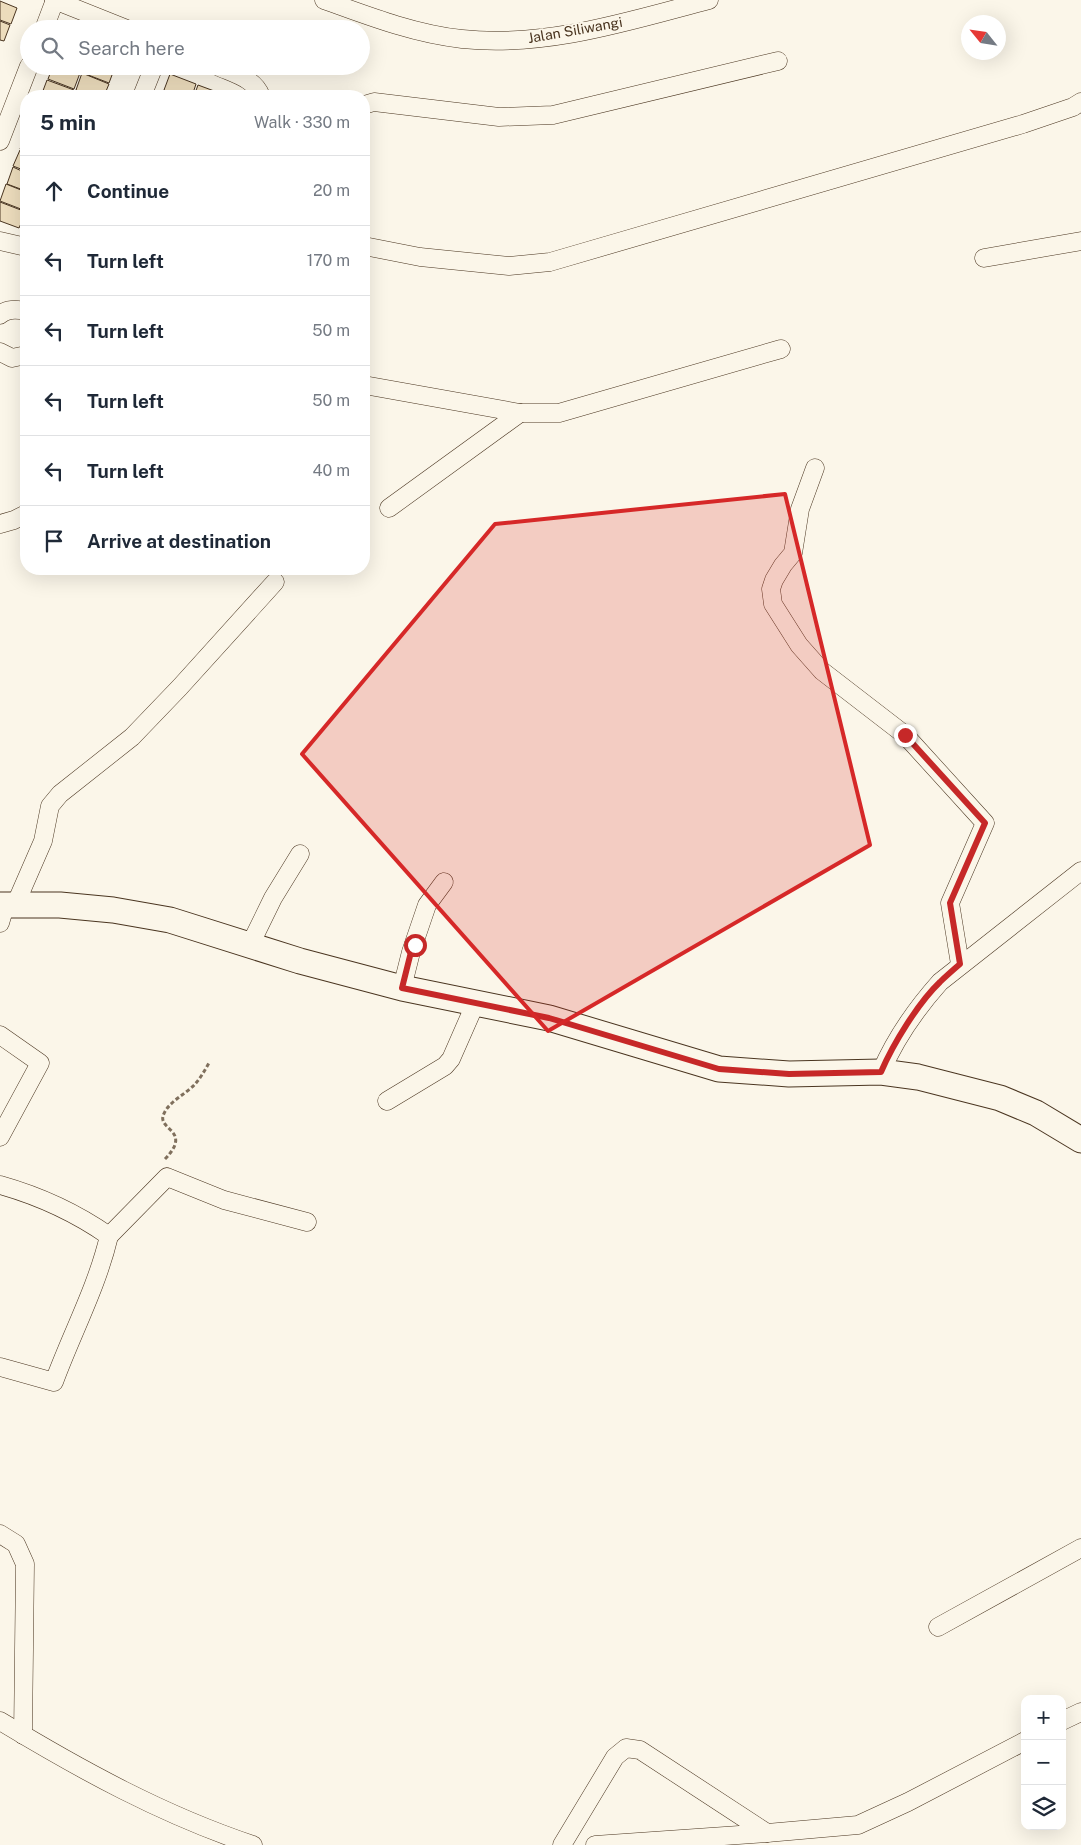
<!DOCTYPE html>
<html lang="en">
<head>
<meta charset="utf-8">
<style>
	:root { --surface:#fff; --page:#f6f6f7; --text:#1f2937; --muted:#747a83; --line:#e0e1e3 }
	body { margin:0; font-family:"Public Sans",sans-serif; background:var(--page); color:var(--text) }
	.controls { position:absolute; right:15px; bottom:15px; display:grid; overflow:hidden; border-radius:10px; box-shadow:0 5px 20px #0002 }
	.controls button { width:45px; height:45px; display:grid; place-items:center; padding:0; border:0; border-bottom:1px solid var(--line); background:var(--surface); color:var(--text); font:25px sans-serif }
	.compass { position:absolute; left:961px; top:15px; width:45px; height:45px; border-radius:50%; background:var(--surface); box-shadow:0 5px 20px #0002; rotate:300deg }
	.stop { position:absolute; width:15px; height:15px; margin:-11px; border:4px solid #c62828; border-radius:50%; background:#fff }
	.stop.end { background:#c62828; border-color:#fff; box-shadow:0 1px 5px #0008 }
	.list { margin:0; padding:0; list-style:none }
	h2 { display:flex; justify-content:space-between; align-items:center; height:65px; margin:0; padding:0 20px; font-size:21px }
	h2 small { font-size:16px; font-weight:400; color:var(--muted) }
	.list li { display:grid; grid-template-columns:32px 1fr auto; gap:15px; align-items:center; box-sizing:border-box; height:70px; padding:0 20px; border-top:1px solid var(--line) }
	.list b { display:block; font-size:19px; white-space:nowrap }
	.list em { font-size:16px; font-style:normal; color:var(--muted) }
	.icon { flex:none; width:28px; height:28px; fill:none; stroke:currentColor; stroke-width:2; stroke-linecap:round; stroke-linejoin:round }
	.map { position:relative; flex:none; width:1081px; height:1845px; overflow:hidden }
	.search { position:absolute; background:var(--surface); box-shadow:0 5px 20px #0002; left:20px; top:20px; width:350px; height:55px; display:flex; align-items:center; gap:12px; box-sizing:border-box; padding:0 18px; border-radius:28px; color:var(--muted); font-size:19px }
	.panel { position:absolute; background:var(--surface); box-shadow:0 5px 20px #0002; left:20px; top:90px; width:350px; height:485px; border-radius:20px }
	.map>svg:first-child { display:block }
	.building { fill:#ecdcbc; stroke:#4a3520 }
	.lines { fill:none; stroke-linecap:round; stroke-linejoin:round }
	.street-casing { stroke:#4a3520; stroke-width:19 }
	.secondary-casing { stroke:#4a3520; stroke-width:27 }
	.path { stroke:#7f6f5c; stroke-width:3; stroke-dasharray:4 2.5; stroke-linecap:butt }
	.street { stroke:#fbf6e9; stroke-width:18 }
	.secondary { stroke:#fbf6e9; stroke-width:25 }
	.route { stroke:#c62828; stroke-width:6 }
	.marked { fill:#d62828; fill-opacity:0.2; stroke:#d62828; stroke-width:4; stroke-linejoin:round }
	.labels { text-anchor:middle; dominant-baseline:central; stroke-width:4; stroke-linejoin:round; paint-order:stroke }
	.street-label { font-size:14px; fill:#4a3520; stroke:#fbf6e9 }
</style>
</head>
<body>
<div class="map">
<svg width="1081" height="1845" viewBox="0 0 1081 1845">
	<rect width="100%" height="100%" fill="#fbf6e9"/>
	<g class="building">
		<path d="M 0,1 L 17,8 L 11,24 L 0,20 Z"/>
		<path d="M 0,21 L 10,25 L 4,41 L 0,40 Z"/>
		<path d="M 53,66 L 64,66 L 80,73 L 74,89 L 48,79 Z"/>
		<path d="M 66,66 L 83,66 L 81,72 Z"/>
		<path d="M 85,66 L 114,66 L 115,67 L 109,83 L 83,73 Z"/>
		<path d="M 82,73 L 109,84 L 104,96 L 93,96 L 76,90 Z"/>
		<path d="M 170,74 L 196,84 L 192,96 L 179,96 L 164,90 Z"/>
		<path d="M 47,80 L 74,90 L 71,96 L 41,96 Z"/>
		<path d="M 198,85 L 225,95 L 194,96 Z"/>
		<path d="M 76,91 L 89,96 L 73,96 Z"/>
		<path d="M 26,134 L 26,151 L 20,149 Z"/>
		<path d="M 20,150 L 26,153 L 26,171 L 13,166 Z"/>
		<path d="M 13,167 L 26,173 L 26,191 L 7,184 Z"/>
		<path d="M 6,184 L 26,192 L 26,211 L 0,201 Z"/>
		<path d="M 0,202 L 26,212 L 19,228 L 0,221 Z"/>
	</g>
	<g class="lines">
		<defs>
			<g id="street">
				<path d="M 54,0 L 127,29"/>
				<path d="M 324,0 C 368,16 415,34 462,39 C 546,48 629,21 709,0"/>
				<path d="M 44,29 L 55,0"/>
				<path d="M 217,66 C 234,74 254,78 261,96"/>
				<path d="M 142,96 L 154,66"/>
				<path d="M 364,105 L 374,102 L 499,117 L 553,115 L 778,61"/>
				<path d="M 0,141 L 29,66"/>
				<path d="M 0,241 L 26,247"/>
				<path d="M 364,246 L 420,257 L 509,266 L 550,262 L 1023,124 L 1073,107 L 1081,102"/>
				<path d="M 984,258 L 1081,241"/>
				<path d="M 0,315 C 7,308 17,309 26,311"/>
				<path d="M 0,352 L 12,358 L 26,355"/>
				<path d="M 364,385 L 520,413 L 559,413 L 781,349"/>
				<path d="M 815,468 L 800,509 L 793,553 L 783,565 L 774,580 L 771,589 L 773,604 L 799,645 L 822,671 L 905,735 L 985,823 L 950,903 L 960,964"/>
				<path d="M 389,508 L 520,413"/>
				<path d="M 0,524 L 14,520 L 26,514"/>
				<path d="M 16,903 L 43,841 L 50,806 L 60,794 L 132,737 L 180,687 L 275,582"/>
				<path d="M 0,923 L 5,906"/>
				<path d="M 250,945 L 273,898 L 300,854"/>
				<path d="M 402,988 L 411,952 L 427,905 L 444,882"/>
				<path d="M 0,1035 L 40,1063 L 0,1137"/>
				<path d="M 881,1072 C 895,1039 916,1009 940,982 L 1081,871"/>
				<path d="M 387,1101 L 445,1066 L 451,1059 L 476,1002"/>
				<path d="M 0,1185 C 39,1196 76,1213 109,1236 C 97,1287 72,1333 54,1382 L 0,1367"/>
				<path d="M 109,1236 L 167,1177 L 224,1200 L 307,1222"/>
				<path d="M 0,1534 L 16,1544 L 25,1564 L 23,1735"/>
				<path d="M 938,1627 L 1081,1548"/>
				<path d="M 0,1721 C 81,1770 163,1815 253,1845"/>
				<path d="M 1062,1721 L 1081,1712"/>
				<path d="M 562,1845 L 615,1757 L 626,1748 L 640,1750 L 767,1833"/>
				<path d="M 595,1845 L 767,1833 L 858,1825 L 908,1802 L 1025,1741"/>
			</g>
			<path id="secondary" d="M 0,905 L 60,905 L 113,910 L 170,920 L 300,961 L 402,988 L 549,1018 L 719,1069 L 789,1074 L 881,1072 L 918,1077 L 1000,1098 L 1036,1113 L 1081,1140"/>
		</defs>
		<use href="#street" class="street-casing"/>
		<use href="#secondary" class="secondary-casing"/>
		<path class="path" d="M 165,1159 C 192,1131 159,1130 163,1116 C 168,1101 187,1094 196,1083 C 201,1077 205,1070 209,1063"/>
		<use href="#street" class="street"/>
		<use href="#secondary" class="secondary"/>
	</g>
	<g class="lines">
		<path class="route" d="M 415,945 L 411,952 L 402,988 L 549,1018 L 719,1069 L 789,1074 L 881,1072 C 893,1044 918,1003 940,982 C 946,976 953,970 960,964 L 950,903 L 985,823 L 905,735"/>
	</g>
	<path class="marked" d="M 785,494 L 870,845 L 548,1031 L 302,754 L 495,524 Z"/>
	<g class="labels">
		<g class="street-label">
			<text transform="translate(575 30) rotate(-10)">Jalan Siliwangi</text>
		</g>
	</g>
</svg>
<div class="controls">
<button>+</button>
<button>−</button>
<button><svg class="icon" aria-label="layers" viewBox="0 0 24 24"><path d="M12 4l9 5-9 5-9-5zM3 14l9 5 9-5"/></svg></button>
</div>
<svg class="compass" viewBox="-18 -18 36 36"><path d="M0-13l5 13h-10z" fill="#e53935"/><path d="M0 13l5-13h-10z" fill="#747a83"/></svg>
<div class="stop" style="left:415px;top:945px"></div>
<div class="stop end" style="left:905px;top:735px"></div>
<div class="search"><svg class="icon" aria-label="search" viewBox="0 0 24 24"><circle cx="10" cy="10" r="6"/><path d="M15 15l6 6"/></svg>Search here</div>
<section class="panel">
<h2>5 min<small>Walk · 330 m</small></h2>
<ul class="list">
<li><svg class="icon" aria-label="ahead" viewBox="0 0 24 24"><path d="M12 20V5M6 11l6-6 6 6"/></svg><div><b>Continue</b></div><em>20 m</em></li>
<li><svg class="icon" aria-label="left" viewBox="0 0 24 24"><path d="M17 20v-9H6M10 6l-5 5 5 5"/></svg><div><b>Turn left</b></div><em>170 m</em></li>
<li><svg class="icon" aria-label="left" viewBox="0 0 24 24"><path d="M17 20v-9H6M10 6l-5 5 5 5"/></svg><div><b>Turn left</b></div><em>50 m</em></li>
<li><svg class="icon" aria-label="left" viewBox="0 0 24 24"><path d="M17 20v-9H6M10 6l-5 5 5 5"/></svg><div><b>Turn left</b></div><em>50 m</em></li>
<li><svg class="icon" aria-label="left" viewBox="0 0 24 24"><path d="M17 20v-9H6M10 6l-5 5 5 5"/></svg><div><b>Turn left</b></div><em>40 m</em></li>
<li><svg class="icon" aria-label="arrive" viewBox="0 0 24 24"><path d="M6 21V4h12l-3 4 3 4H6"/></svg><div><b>Arrive at destination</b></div></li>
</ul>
</section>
</div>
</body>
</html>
